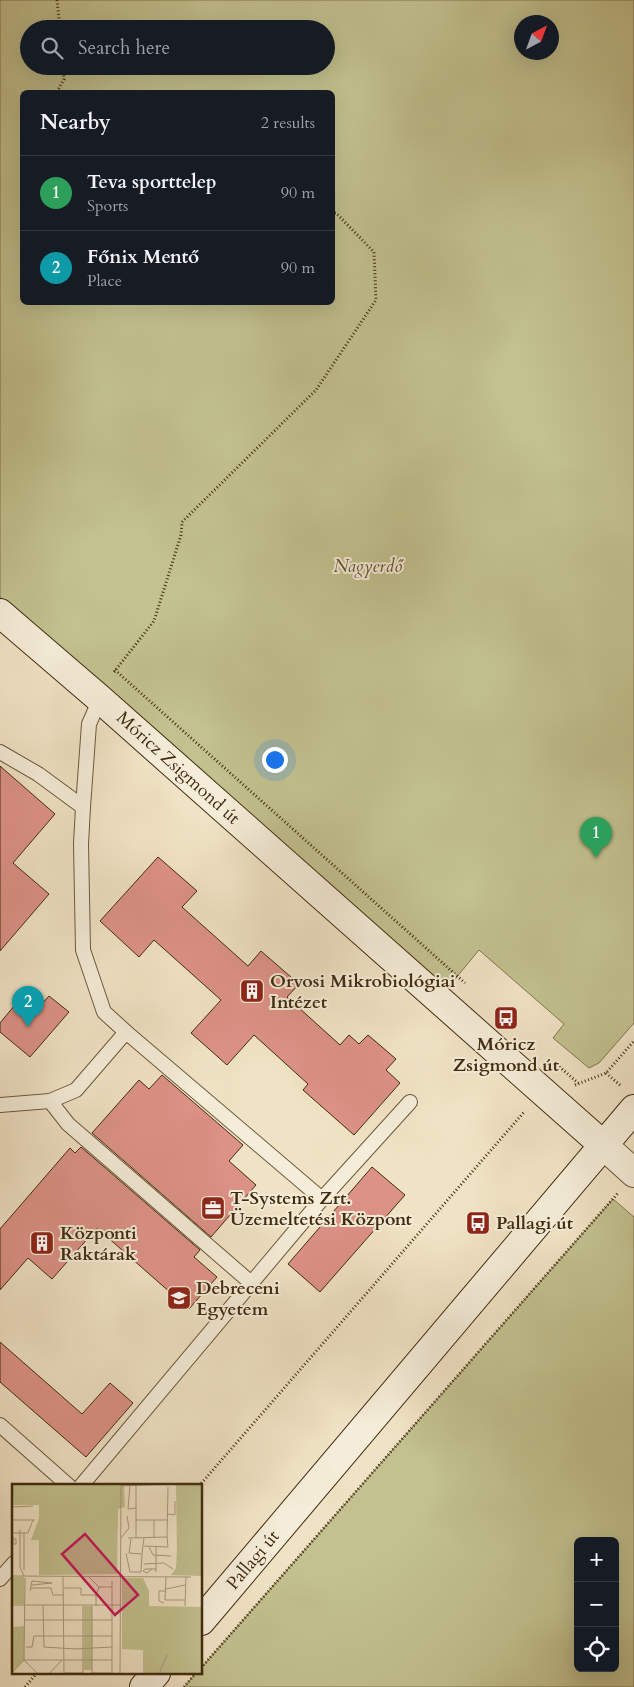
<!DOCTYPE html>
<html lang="en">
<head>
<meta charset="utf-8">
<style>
	:root { --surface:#171b24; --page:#20242c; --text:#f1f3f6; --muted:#9ea1a6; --line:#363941; --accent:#7c3aed }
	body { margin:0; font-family:Cardo,serif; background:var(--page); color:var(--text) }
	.controls { position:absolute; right:15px; bottom:15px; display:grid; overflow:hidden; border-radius:8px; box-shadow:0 5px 20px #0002 }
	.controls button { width:45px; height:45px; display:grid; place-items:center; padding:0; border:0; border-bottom:1px solid var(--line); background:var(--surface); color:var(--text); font:25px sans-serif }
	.compass { position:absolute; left:514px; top:15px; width:45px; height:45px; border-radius:50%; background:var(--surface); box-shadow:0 5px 20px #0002; rotate:41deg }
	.you { position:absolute; left:274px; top:759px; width:18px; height:18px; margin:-12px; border:4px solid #fff; border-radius:50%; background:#1a73e8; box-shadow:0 0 0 8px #1a73e833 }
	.badge { display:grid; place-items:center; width:32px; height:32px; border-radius:50%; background:var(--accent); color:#fff; font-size:16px; font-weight:700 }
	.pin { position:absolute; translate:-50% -41px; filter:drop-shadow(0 1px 2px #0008) }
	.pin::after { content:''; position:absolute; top:26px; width:18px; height:15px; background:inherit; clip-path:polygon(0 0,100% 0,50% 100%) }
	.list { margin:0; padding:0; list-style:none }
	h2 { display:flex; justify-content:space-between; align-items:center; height:65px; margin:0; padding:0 20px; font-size:21px }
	h2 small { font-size:16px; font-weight:400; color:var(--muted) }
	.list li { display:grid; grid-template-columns:32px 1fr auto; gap:15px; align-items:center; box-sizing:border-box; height:75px; padding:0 20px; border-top:1px solid var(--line) }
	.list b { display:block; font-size:19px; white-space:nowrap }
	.list p { margin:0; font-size:16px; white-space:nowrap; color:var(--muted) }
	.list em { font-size:16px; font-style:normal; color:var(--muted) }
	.icon { flex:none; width:28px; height:28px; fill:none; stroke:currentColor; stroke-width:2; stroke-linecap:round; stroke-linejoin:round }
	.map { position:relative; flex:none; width:634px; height:1687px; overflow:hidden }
	.search { position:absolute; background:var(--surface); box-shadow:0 5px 20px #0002; left:20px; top:20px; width:315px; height:55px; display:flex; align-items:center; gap:12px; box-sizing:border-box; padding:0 18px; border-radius:28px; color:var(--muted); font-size:19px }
	.panel { position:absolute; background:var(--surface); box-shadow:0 5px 20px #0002; left:20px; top:90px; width:315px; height:215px; border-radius:8px }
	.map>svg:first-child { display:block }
	.green { fill:#c2c18f; stroke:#82764f; fill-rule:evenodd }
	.building { fill:#dd9287; stroke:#412b0f }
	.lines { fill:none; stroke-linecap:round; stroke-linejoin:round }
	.lane-casing { stroke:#6d593c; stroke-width:16 }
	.street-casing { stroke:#6d593c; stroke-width:30 }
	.secondary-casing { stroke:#412b0f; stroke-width:30 }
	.path { stroke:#412b0f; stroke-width:3; stroke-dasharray:1 2.5; stroke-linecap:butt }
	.lane { stroke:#f5edd9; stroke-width:14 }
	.street { stroke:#f5edd9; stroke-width:28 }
	.secondary { stroke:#f5edd9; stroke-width:28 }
	.labels { text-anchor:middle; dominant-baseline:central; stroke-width:4; stroke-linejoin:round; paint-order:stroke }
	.park-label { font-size:18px; font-style:italic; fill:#61502f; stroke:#f5edd9 }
	.street-label { font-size:18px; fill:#412b0f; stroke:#f5edd9 }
	.poi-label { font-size:18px; font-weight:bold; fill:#412b0f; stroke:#f5edd9; text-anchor:start }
	.inset-road { fill:none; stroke:#aa997c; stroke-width:1 }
	.view { fill:#c2185b; fill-opacity:0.15; stroke:#c2185b; stroke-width:2.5 }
	.inset-edge { fill:none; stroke:#412b0f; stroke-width:2.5 }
</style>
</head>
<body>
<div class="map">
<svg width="634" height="1687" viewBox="0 0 634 1687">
	<rect width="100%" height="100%" fill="#f0e3c5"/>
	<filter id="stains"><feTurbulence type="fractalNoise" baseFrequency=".004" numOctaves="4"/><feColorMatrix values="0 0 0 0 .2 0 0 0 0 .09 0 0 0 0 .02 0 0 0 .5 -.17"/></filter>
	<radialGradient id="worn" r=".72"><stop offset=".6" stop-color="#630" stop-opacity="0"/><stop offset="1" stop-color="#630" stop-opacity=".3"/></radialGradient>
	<g class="green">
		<path d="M 0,0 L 634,0 L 634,1023 L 599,1063 L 589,1068 L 553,1038 L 564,1024 L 479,950 L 447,989 L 0,597 ZM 522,22 L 552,22 L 552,52 L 522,52 ZM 29,29 L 326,29 L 326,66 L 29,66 ZM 22,92 L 332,92 L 332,302 L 22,302 Z"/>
		<path d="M 613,1199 L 634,1217 L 634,1687 L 184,1687 L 196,1673 L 201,1673 L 201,1668 ZM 578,1541 L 615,1541 L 615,1668 L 578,1668 Z"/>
	</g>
	<g class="building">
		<path d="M 0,766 L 55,814 L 13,863 L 49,894 L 0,951 Z"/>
		<path d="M 158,857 L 197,891 L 182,907 L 248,966 L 261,951 L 299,984 L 287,997 L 340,1045 L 349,1035 L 359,1044 L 368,1035 L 396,1059 L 386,1070 L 400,1083 L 354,1135 L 303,1090 L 308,1084 L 254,1035 L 227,1065 L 191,1033 L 221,1000 L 154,940 L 139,957 L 100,921 Z"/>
		<path d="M 24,994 L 39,1007 L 49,996 L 69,1012 L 30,1057 L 0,1032 L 0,1023 Z"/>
		<path d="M 162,1075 L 243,1145 L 229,1161 L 256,1185 L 211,1237 L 92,1133 L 139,1080 L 149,1089 Z"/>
		<path d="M 81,1147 L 200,1250 L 194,1257 L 217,1277 L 189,1309 L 97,1228 L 52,1279 L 28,1258 L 0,1290 L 0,1229 L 70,1148 L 75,1153 Z"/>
		<path d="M 372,1167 L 405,1195 L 320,1292 L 288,1264 Z"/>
		<path d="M 0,1342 L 82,1414 L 110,1383 L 133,1403 L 86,1457 L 0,1382 Z"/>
	</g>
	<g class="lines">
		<defs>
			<g id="lane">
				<path d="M 100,699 L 89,724 L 83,807 L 81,844 L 83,950 L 104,1012 L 126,1032"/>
				<path d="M 0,752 L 38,774 L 83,807"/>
				<path d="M 50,1101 L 68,1124 L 250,1282"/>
				<path d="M 0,1105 L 50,1101 L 76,1090 L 126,1032 L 322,1199 L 410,1102"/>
				<path d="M 0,1425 L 69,1486"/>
				<path d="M 81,1486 L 322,1199"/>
				<path d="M 0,1579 L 14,1563"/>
			</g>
			<path id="street" d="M 602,1144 L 634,1173"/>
			<g id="secondary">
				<path d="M 0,613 L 100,699 L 602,1144"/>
				<path d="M 201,1621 L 634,1109"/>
				<path d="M 144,1687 L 156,1673"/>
			</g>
		</defs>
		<use href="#lane" class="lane-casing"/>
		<use href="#street" class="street-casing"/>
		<use href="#secondary" class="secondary-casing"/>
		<g class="path">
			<path d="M 57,0 L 60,29"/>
			<path d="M 57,92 L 64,79 L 63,66"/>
			<path d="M 115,670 L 465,983"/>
			<path d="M 114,672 L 154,621 L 181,535 L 182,522 L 316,390 L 376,300 L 374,252 L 336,213 L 332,213"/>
			<path d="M 554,1062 L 578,1083"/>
			<path d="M 606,1073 L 621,1086"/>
			<path d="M 575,1085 L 606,1073 L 634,1041"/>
			<path d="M 199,1486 L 525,1111"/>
			<path d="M 201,1668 L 618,1193"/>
			<path d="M 25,1687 L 37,1673"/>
			<path d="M 184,1687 L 196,1673"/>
		</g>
		<use href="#lane" class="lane"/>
		<use href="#street" class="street"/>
		<use href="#secondary" class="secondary"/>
	</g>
	<defs>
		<symbol id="building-square" viewBox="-11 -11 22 22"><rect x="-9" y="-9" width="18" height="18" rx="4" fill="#8f2418" stroke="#f5edd9"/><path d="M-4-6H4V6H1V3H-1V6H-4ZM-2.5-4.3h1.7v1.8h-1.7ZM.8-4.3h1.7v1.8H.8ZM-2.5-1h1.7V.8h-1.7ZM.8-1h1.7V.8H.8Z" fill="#fff"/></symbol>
		<symbol id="bus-square" viewBox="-11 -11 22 22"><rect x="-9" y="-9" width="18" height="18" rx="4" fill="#8f2418" stroke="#f5edd9"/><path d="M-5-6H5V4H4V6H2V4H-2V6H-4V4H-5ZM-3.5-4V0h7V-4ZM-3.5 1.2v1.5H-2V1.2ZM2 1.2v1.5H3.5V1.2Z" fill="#fff"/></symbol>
		<symbol id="office-square" viewBox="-11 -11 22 22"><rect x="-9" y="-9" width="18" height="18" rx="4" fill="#8f2418" stroke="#f5edd9"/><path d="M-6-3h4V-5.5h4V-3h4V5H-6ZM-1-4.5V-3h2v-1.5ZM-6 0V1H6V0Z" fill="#fff"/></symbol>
		<symbol id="university-square" viewBox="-11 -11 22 22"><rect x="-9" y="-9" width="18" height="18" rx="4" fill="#8f2418" stroke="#f5edd9"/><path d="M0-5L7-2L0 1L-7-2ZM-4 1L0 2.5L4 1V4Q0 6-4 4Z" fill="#fff"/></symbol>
	</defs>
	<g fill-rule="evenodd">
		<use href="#building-square" x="238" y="977" width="28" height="28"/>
		<use href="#bus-square" x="492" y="1004" width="28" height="28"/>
		<use href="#office-square" x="199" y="1194" width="28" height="28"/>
		<use href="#bus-square" x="464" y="1209" width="28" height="28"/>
		<use href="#building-square" x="28" y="1229" width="28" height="28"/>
		<use href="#university-square" x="165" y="1284" width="28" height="28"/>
	</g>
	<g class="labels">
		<g class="park-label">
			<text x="368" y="566">Nagyerdő</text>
		</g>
		<g class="street-label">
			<text transform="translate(178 768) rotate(42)">Móricz Zsigmond út</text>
			<text transform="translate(253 1560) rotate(-50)">Pallagi út</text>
		</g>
		<g class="poi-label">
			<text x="270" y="981">Orvosi Mikrobiológiai<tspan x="270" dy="21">Intézet</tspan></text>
			<text x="506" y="1044" text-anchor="middle">Móricz<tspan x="506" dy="21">Zsigmond út</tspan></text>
			<text x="230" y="1198">T-Systems Zrt.<tspan x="230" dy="21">Üzemeltetési Központ</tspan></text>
			<text x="496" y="1223">Pallagi út</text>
			<text x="60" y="1233">Központi<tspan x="60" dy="21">Raktárak</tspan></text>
			<text x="196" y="1288">Debreceni<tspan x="196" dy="21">Egyetem</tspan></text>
		</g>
	</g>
	<g transform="translate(12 1484)">
		<rect width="190" height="190" fill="#f0e3c5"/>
		<path d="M 0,0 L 112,0 L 113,23 L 106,25 L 105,90 L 27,91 L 27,56 L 19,56 L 27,34 L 27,21 L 0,21 ZM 164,0 L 190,0 L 190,92 L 159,91 L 164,84 L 165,65 ZM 0,93 L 12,93 L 12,120 L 1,120 ZM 110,94 L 131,94 L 137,107 L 137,122 L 190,123 L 190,190 L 131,190 L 131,166 L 110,165 ZM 72,122 L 80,122 L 80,186 L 72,186 ZM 12,142 L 12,176 L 0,188 L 0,143 Z" fill="#c2c18f"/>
		<path class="inset-road" d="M 118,1 L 116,25 L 124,24M 109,2 L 160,0M 0,23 L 21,22M 156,30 L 163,31 L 163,17M 0,36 L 23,36M 124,36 L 156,36M 8,46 L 8,83 L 12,92M 0,49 L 16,49 L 21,36M 1,53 L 1,60 L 4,60 L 4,55 L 1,55M 109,54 L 117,44 L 115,32M 116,54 L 155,53 L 156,3M 124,54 L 124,0M 142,54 L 142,36M 119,55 L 117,69 L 130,70 L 132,54M 132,62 L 156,63 L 155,53M 137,63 L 141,71 L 159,72M 114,69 L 118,88 L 129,88 L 130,70M 132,80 L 152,79 L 161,85M 140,85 L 135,89 L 131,87 L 133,85 L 144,85M 12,86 L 12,49M 144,88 L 144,63M 0,92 L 179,93M 51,92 L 52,189 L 71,189M 76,92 L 87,103M 154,93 L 153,116 L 173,116M 13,94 L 12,176 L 100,176M 19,104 L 39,104 L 41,111 L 52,111M 52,104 L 69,104 L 69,111 L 84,111 L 84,122M 154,105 L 173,101M 18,107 L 20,97 L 40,99 L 20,101M 84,111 L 87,103 L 100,103 L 100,97M 152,119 L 147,117 L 147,107 L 154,107M 0,121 L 109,121M 31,121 L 32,163 L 63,165 L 100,163M 71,122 L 71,190M 80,122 L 80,190M 173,122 L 174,93M 13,136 L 100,136M 14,163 L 20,163 L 22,152 L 100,152M 0,189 L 12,176 L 26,190M 80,189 L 100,189 L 100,103M 37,190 L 50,176M 108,190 L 109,0M 147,190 L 155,170"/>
		<path class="view" d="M 73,50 L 126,111 L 103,131 L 50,70 Z"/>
		<rect width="190" height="190" class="inset-edge"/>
	</g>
	<rect width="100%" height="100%" filter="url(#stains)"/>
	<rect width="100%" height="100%" fill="url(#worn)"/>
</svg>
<div class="controls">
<button>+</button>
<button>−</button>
<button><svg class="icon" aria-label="locate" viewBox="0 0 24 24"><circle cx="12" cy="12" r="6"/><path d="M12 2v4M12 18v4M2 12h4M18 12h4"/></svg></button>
</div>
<svg class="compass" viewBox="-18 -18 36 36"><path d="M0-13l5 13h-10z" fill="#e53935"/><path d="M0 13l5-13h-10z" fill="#9ea1a6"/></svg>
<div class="you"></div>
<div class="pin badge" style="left:596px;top:858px;background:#2e9e5b">1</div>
<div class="pin badge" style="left:28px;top:1027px;background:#0f9aa8">2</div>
<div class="search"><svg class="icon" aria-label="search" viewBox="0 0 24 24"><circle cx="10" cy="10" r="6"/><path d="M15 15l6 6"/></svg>Search here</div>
<section class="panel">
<h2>Nearby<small>2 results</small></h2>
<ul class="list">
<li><span class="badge" style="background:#2e9e5b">1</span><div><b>Teva sporttelep</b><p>Sports</p></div><em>90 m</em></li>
<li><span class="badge" style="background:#0f9aa8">2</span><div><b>Főnix Mentő</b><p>Place</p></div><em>90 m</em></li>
</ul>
</section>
</div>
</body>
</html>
